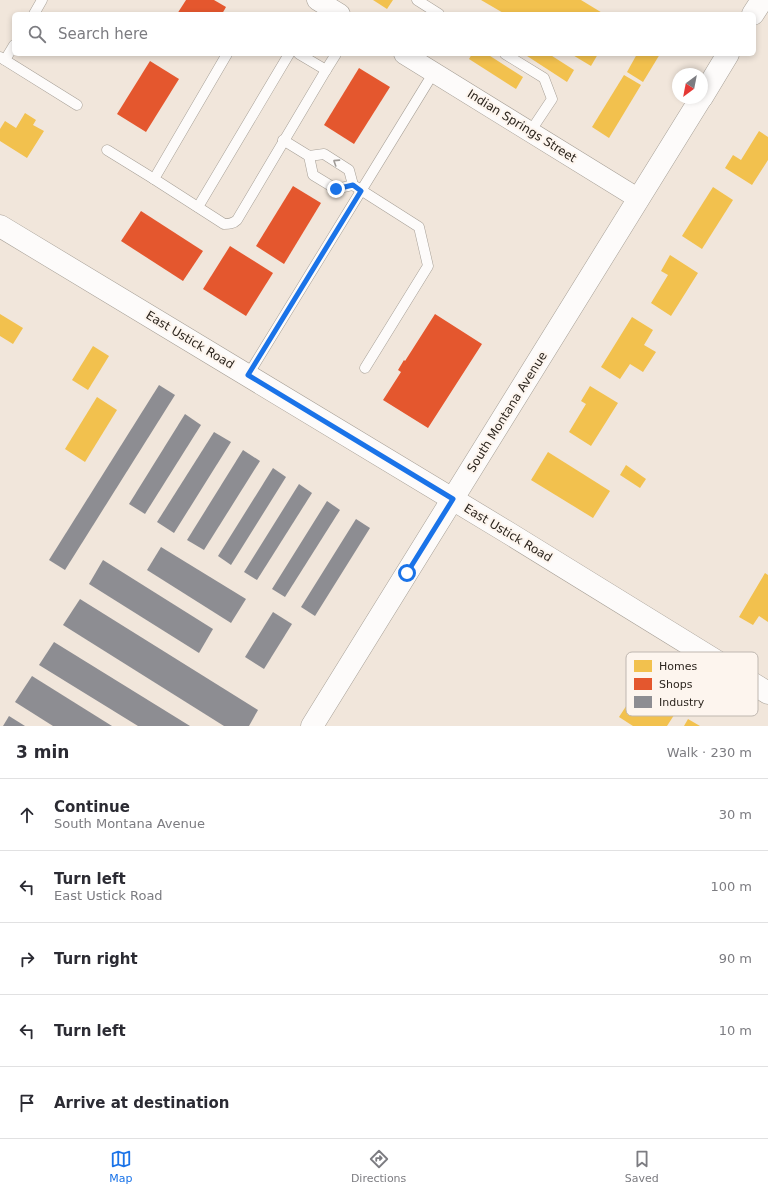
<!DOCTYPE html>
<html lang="en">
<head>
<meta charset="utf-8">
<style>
	:root { --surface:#fff; --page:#f7f7f7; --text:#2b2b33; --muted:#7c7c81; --line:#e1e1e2; --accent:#1a73e8 }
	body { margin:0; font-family:"DejaVu Sans",sans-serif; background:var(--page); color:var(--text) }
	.compass { position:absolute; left:672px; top:68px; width:36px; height:36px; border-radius:50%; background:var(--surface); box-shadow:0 2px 6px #0003; rotate:212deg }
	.stop { position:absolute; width:12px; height:12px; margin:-9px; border:3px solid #1a73e8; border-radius:50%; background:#fff }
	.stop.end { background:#1a73e8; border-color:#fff; box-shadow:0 1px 4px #0008 }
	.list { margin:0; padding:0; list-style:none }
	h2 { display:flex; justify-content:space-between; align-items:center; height:52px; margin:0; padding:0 16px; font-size:17px }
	h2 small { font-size:13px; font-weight:400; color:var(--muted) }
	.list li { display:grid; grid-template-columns:26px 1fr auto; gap:12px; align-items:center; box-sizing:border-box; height:72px; padding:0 16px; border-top:1px solid var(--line) }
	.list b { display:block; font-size:15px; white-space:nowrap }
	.list p { margin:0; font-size:13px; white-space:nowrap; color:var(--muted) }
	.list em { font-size:13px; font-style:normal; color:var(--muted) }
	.icon { flex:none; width:22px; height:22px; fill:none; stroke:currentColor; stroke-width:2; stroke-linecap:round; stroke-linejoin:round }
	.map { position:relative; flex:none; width:768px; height:726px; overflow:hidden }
	.search { position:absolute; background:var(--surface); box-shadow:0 2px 6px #0003; left:12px; right:12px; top:12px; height:44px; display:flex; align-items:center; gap:10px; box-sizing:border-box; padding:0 14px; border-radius:6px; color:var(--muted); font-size:15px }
	.sheet { height:412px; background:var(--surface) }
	nav { display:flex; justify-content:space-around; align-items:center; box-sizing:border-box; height:56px; border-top:1px solid var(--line); background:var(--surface); font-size:11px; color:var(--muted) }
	nav a { display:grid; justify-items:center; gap:2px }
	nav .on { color:var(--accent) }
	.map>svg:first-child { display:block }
	.homes { fill:#f2c14e }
	.shops { fill:#e4572e }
	.industry { fill:#8d8d92 }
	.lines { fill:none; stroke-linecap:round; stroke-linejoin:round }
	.lane-casing { stroke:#a7a097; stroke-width:11 }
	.street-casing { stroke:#a7a097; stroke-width:21 }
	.secondary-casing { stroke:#a7a097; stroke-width:23 }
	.lane { stroke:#fdfbfa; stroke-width:10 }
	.street { stroke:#fdfbfa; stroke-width:20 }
	.secondary { stroke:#fdfbfa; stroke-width:22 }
	.oneway { stroke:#9f9b97 }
	.route { stroke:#1a73e8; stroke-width:5 }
	.labels { text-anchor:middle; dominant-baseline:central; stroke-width:4; stroke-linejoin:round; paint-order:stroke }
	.street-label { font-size:12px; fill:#2d261f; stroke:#fdf5ee }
	.key { fill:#fdf5ee; stroke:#bfb7b0; stroke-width:1 }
	.key-label { font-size:11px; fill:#2d261f }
</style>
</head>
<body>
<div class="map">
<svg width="768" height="726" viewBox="0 0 768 726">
	<rect width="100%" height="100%" fill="#f1e6db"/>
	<g class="homes">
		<path d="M 373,0 L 393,0 L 387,9 Z"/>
		<path d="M 481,0 L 581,0 L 604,14 L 505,14 Z"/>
		<path d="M 472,54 L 487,54 L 523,77 L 516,89 L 469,59 Z"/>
		<path d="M 524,54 L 549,54 L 574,70 L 567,82 Z"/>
		<path d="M 571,54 L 598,54 L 591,66 Z"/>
		<path d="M 637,54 L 660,54 L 643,82 L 627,72 Z"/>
		<path d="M 624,75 L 641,85 L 609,138 L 592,127 Z"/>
		<path d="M 25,113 L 36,120 L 33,125 L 44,131 L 27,158 L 0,141 L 0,129 L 5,121 L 16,128 Z"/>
		<path d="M 759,131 L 768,137 L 768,160 L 752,185 L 725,168 L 733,155 L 741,160 Z"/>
		<path d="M 713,187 L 733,200 L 702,249 L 682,236 Z"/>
		<path d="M 670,255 L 698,273 L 671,316 L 651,303 L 668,275 L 661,271 Z"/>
		<path d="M 0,314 L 23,328 L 13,344 L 0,336 Z"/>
		<path d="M 632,317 L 653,330 L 644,345 L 656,352 L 643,372 L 630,364 L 620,379 L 601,367 Z"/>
		<path d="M 93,346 L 109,356 L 88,390 L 72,380 Z"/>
		<path d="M 590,386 L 618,403 L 591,446 L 569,432 L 586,404 L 581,401 Z"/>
		<path d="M 97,397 L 117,410 L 85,462 L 65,449 Z"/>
		<path d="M 548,452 L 610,491 L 593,518 L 531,480 Z"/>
		<path d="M 626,465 L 646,479 L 640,488 L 620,475 Z"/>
		<path d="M 765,573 L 768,575 L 768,622 L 759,616 L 753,625 L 739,617 Z"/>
		<path d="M 638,688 L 676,712 L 667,726 L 633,726 L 619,717 Z"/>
		<path d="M 688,719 L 700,726 L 684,726 Z"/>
	</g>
	<g class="shops">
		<path d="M 186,0 L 214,0 L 226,7 L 222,14 L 177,14 Z"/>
		<path d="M 150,61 L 179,79 L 146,132 L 117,114 Z"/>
		<path d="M 359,68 L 390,87 L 354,144 L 324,125 Z"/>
		<path d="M 293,186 L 321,203 L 284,264 L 256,246 Z"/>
		<path d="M 141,211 L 203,251 L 183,281 L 121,241 Z"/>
		<path d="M 230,246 L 273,273 L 246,316 L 203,289 Z"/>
		<path d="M 435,314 L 482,344 L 428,428 L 383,400 L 401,372 L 398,370 L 404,360 L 405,361 Z"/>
	</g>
	<g class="industry">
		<path d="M 159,385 L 175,395 L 65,570 L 49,560 Z"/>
		<path d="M 185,414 L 201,425 L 145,514 L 129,504 Z"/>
		<path d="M 214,432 L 231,442 L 174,533 L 157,522 Z"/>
		<path d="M 243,450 L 260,461 L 204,550 L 187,540 Z"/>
		<path d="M 273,468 L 286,477 L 231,565 L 218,556 Z"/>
		<path d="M 299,484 L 312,493 L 257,580 L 244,572 Z"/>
		<path d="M 327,501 L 340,510 L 285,597 L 272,589 Z"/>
		<path d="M 356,519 L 370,528 L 315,616 L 301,607 Z"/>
		<path d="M 161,547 L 246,599 L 231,623 L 147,570 Z"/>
		<path d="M 103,560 L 213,629 L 199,653 L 89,584 Z"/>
		<path d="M 80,599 L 258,710 L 249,726 L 224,726 L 63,625 Z"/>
		<path d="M 273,612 L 292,624 L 264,669 L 245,657 Z"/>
		<path d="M 54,642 L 190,726 L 138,726 L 39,665 Z"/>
		<path d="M 32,676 L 112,726 L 53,726 L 15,702 Z"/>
		<path d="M 9,716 L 25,726 L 3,726 Z"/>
	</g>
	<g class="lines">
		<defs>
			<g id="lane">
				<path d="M 417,0 L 439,14"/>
				<path d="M 34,14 L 42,0"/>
				<path d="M 227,54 L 154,179 L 224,224 C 229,224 233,224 237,220 L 326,70 L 299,54"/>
				<path d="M 505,54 L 544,78 L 552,99 L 530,132"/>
				<path d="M 0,57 L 77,105"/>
				<path d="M 5,60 L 14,45"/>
				<path d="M 326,70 L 336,54"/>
				<path d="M 283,140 L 309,156 L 324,154 L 349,170 L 353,185 L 419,227 L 428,266 L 365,368"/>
				<path d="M 107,150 L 154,179"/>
				<path d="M 309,156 L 313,175 L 336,189 L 353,185"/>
				<path d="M 198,207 L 289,54"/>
				<path d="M 248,375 L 434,72"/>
			</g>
			<g id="street">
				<path d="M 317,0 L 340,14"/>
				<path d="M 404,54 L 639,199"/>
			</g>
			<g id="secondary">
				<path d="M 753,14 L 762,0"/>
				<path d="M 702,97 L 728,54"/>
				<path d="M 0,226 L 507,532 L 768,693"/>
				<path d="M 312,726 L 701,98"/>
			</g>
		</defs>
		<use href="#lane" class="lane-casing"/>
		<use href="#street" class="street-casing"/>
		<use href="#secondary" class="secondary-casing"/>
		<use href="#lane" class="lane"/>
		<use href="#street" class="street"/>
		<use href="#secondary" class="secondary"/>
	</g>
	<defs><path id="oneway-chevron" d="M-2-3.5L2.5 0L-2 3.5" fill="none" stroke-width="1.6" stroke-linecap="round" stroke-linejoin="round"/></defs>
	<use class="oneway" href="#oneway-chevron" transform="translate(336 162) rotate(-147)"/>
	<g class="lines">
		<path class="route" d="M 336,189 L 353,185 L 361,191 L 248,375 L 453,499 L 407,573"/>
	</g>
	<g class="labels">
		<g class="street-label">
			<text transform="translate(522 126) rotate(32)">Indian Springs Street</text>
			<text transform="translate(190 340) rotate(31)">East Ustick Road</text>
			<text transform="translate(507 412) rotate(-58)">South Montana Avenue</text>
			<text transform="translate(508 533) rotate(31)">East Ustick Road</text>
		</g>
	</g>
	<rect x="626" y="652" width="132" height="64" rx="6" class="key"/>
	<rect x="634" y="660" width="18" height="12" fill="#f2c14e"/>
	<rect x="634" y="678" width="18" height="12" fill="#e4572e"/>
	<rect x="634" y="696" width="18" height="12" fill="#8d8d92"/>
	<g class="key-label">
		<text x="659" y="670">Homes</text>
		<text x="659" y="688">Shops</text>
		<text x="659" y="706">Industry</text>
	</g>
</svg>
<svg class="compass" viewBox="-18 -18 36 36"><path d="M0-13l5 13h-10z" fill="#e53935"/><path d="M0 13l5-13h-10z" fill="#7c7c81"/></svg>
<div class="stop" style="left:407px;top:573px"></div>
<div class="stop end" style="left:336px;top:189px"></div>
<div class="search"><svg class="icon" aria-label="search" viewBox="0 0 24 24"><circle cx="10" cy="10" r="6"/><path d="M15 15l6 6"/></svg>Search here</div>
</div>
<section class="sheet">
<h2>3 min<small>Walk · 230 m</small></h2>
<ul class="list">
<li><svg class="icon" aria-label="ahead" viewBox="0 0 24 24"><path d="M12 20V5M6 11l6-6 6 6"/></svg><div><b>Continue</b><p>South Montana Avenue</p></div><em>30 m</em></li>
<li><svg class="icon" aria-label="left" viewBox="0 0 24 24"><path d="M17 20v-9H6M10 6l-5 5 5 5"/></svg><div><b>Turn left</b><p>East Ustick Road</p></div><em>100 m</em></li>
<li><svg class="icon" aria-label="right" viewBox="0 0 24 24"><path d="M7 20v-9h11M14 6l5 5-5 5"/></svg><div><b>Turn right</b></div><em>90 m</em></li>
<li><svg class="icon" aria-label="left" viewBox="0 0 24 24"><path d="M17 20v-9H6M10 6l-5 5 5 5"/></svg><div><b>Turn left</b></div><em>10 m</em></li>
<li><svg class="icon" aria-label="arrive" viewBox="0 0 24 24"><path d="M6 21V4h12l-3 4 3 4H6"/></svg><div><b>Arrive at destination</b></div></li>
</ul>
</section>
<nav>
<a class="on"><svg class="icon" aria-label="map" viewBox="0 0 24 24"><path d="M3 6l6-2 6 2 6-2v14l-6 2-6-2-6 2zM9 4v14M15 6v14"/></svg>Map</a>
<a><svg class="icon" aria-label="directions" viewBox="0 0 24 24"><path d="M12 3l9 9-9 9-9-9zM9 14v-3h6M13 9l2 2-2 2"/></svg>Directions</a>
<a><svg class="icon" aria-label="saved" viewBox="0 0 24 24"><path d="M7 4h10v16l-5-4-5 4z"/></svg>Saved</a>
</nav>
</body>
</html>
